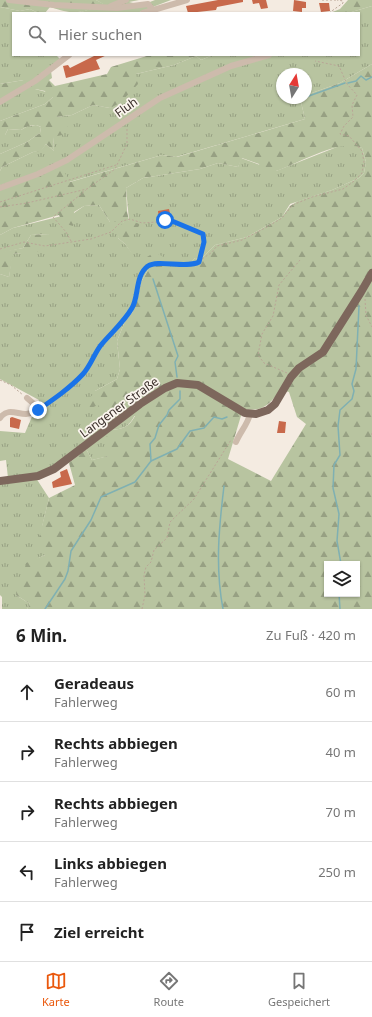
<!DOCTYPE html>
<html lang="de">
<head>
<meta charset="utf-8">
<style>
	:root { --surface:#fff; --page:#f6f6f6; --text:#222; --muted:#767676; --line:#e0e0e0; --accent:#ea580c }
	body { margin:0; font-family:"Noto Sans",sans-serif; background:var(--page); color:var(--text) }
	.controls { position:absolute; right:12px; bottom:12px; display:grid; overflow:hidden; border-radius:0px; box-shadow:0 1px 3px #0004 }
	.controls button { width:36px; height:36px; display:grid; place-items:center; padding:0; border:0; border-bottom:1px solid var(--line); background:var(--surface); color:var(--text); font:20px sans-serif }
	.compass { position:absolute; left:276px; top:68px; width:36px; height:36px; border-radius:50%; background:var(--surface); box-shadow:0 1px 3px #0004; rotate:11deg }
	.stop { position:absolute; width:12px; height:12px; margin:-9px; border:3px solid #1a73e8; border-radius:50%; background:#fff }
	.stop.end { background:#1a73e8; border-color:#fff; box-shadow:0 1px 4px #0008 }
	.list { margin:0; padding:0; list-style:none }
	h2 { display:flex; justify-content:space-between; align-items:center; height:52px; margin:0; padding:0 16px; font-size:17px }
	h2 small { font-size:13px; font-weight:400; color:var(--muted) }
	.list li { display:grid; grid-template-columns:26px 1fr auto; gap:12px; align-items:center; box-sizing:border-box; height:60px; padding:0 16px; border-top:1px solid var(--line) }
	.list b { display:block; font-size:15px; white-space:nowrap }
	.list p { margin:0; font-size:13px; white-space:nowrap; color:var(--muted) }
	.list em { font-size:13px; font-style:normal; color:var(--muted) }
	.icon { flex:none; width:22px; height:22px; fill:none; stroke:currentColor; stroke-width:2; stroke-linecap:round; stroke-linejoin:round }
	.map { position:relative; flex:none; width:372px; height:609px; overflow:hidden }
	.search { position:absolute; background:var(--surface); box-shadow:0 1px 3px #0004; left:12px; right:12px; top:12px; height:44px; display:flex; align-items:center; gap:10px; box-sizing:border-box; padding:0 14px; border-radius:0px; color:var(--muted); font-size:15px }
	.sheet { height:352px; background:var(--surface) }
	nav { display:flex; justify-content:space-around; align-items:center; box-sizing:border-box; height:56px; border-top:1px solid var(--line); background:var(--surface); font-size:11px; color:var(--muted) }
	nav a { display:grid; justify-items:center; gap:2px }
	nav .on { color:var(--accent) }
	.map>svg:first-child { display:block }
	.grass { fill:url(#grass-tufts) }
	.forest { fill:url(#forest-firs); fill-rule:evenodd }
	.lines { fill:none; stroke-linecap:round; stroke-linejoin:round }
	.stream { stroke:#7fb0b2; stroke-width:1.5 }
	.building { fill:#c8694b }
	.path { stroke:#b9a596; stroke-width:1; stroke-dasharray:2 2; stroke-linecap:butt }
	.minor { stroke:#cdbbac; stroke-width:6 }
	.major { stroke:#7d675c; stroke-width:8 }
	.route { stroke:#1a73e8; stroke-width:5 }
	.labels { text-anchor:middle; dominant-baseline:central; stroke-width:3.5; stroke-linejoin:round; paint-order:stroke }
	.street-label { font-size:12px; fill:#3b302b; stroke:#fbf5ee }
</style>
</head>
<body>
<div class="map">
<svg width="372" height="609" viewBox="0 0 372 609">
	<defs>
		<pattern id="grass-tufts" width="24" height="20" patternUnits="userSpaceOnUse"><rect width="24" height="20" fill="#b8c4a0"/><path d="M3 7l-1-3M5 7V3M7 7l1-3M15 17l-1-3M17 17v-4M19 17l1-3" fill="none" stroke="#97a083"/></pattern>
		<pattern id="forest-firs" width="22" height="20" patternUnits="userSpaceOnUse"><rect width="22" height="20" fill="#b8c4a0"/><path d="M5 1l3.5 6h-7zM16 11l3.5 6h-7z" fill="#97a083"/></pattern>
	</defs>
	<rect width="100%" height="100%" fill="#f4ebe1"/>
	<g class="grass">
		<path d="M 96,0 L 139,0 L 129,2 L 142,5 L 155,0 L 171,0 L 137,13 L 77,13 L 105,5 Z"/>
		<path d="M 372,6 L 372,64 L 340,83 L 306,95 L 306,74 L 282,74 L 282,98 L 300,98 L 305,119 L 176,157 L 162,155 L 69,182 L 0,190 L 0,171 L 2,167 L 33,152 L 41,150 L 46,144 L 54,151 L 53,137 L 56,117 L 72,115 L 93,105 L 110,108 L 136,74 L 174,65 L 196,56 L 201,60 L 213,55 L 359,55 L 359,13 L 348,13 Z"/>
		<path d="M 0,7 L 20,11 L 30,9 L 38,13 L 13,13 L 13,55 L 59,55 L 57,56 L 60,59 L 35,89 L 54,94 L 53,97 L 45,104 L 0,121 L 0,92 L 8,92 L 24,80 L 0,84 Z"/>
		<path d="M 36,125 L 41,127 L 40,133 L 27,142 L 0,154 L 0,135 L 5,135 L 8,129 L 21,130 L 28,126 Z"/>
		<path d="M 342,145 L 355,145 L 362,148 L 366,162 L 364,173 L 359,178 L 332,190 L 290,204 L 282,217 L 247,237 L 215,245 L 201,259 L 195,258 L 188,266 L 148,270 L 141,282 L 132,313 L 125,321 L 117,341 L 120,369 L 117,379 L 95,391 L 99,405 L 127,410 L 135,415 C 129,427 123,429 111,430 L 108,445 L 109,456 L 92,460 L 86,449 L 69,463 L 64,461 L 45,472 L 8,478 L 6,460 L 0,461 L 0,431 L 25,433 L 39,400 L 0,379 L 0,274 L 9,277 L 12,254 L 21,253 L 49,234 L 31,235 L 23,248 L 0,253 L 0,235 L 13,228 L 74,213 L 84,206 L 99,205 L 110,222 L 124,222 L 118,238 L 125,244 L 132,253 L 126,188 L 143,178 L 200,169 L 218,163 L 238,167 L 241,158 L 276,171 Z"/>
		<path d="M 36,478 L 49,498 L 42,527 L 45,555 C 28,561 22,580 16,595 L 30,604 L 27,609 L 2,609 L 2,597 L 0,595 L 0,483 Z"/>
	</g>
	<g class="forest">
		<path d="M 0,0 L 96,0 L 106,5 C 81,12 76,16 50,7 L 45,13 L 38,13 L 30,9 L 20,11 L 0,7 Z"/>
		<path d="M 348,0 L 372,0 L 372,6 L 348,13 L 330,13 L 340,9 Z"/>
		<path d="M 150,55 L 213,55 L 201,60 L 196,56 L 174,65 L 136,74 L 138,84 L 120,103 L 110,108 L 93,105 L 72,115 L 56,117 L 68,126 L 62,135 L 53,137 L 54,151 L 46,144 L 41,151 L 33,152 L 2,167 L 0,171 L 0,154 L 27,142 L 40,133 L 41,127 C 33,123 28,126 21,130 L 8,129 L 5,135 L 0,135 L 0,121 L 45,104 L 53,97 L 53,94 L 46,94 L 45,91 L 35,89 L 34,86 L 43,75 L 51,71 L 52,78 L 49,80 L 55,86 L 107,74 L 111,67 Z"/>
		<path d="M 372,64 L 372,609 L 27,609 L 30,604 L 16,595 L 17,582 L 23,576 L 26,563 L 45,555 L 38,542 L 49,498 L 75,485 L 69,463 L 86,449 L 92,460 L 108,456 L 108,445 L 105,439 L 111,430 C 123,429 129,427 135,416 L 127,410 L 112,420 L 106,408 L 102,410 L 98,405 L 89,409 L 87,402 L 95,391 L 117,379 L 120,369 L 117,341 L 125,321 L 132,313 L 137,301 L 141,282 L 148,270 L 147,257 L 155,252 L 168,260 L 169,267 L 188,266 L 195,258 L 201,259 L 215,245 L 247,237 L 282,217 L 290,206 L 298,201 L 332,190 L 359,178 L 364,173 L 366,162 L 362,148 C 339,138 300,163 276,171 L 273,176 L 261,173 L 259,164 L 242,158 L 238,167 L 218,163 L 200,169 L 143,178 L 126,188 L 127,211 L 129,221 L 140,224 L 132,237 L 132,254 L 125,244 L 118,238 L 119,228 L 124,222 L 110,222 L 99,205 L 84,206 L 74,212 L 73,226 L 63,223 L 59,215 L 13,228 L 0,235 L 0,190 L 42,175 L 63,170 L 70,182 L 162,155 L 177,157 L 305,119 L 300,98 L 306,98 L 306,95 L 340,83 ZM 280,390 L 289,392 L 297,417 L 306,424 L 271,481 L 228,459 L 243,409 C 262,412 270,405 280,390 ZM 327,564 L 357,564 L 357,594 L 327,594 Z"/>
		<path d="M 24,80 L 26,84 L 13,92 L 0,92 L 0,84 Z"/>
		<path d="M 49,234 L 43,248 L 29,257 L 21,253 L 13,254 L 9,277 L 0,274 L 0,252 L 23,248 L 31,235 Z"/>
	</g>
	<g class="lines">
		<g class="stream">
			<path d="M 348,83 L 356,81 L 361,76 L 366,80 L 372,77"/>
			<path d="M 306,97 L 345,83"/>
			<path d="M 302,98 L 303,98"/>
			<path d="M 153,279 L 178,356 L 175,362 L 177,377"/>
			<path d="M 151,461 L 177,449 L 190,431 L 204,428 L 214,417 L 222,419 L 227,417"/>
			<path d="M 341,564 L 337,541 L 339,514 L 333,488 L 334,465 L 340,455 L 338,426 L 340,410 L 352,399 L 354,391 L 352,384 L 356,369 L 359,306"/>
			<path d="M 339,594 L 340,609"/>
			<path d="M 45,609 L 65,579 L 68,571 L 71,551 L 91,520 L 101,497 L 135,482 L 151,461 L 150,444 L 155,438 L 159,425 L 167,415 L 169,410 L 180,399 L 180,391"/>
			<path d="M 223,609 C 215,567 219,527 224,486"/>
		</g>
	</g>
	<g class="building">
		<path d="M 218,0 L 243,0 L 243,2 L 217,7 L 216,10 L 188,13 L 186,6 Z"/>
		<path d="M 252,0 L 266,0 L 268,8 L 261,9 L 259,3 L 253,4 Z"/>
		<path d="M 294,0 L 306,2 L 306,8 L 302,8 L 302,12 L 293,11 Z"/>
		<path d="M 319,3 L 329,3 L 330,11 L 321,12 Z"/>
		<path d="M 96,55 L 107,55 L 96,60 L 100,69 L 66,78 L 63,66 L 68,65 L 70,68 Z"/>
		<path d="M 169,209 L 171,217 L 159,219 L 158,211 Z"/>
		<path d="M 12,417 L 21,420 L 19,429 L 10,427 L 10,418 Z"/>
		<path d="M 279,421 L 286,422 L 285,433 L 277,433 Z"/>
		<path d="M 67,469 L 72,484 L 53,488 L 52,482 L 61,477 L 60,472 Z"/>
	</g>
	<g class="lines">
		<g class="path">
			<path d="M 322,0 L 336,0"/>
			<path d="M 329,13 L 343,3 L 343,1 L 337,0"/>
			<path d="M 0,202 L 116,165"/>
			<path d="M 0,207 L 27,203 L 87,189 L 115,169 L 127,144 L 127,128"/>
			<path d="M 71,241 L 66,232 L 53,217 L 86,190"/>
			<path d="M 0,249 L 24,242 L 45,246 L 91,239 L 111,232 L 122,221 L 130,219 L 142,223 L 172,221 L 201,233 L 204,237 L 203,247 L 199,261 C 186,269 158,259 148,266 C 135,275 139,297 132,308 C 124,322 111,333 101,346 C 95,353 92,362 87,369 C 74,385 57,397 40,408"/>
			<path d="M 199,261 L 211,253 L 217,246 L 242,240 L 267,227 L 282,218 L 291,207 L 295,204 L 312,197 L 343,189 L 353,182 L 362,173 L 364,162 L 362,151 L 349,136 L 340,134 L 344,126 L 353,117 L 352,105 L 357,95 L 347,84 L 339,66 L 315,61"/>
			<path d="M 365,299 L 366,315 L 372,327"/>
			<path d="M 287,373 L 264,363 L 258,355 L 262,334 L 273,316 L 279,285 L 300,260"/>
			<path d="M 0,380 L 11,385 L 23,395"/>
			<path d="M 372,433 L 372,435"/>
			<path d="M 372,597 L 372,596"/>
			<path d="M 142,609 L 145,595 L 144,575 L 146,567 L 151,562 L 154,550 L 167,538 L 170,522 L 194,499 L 231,440"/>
		</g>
		<g class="minor">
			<path d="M 9,0 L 54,5 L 117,8 L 148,4 L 153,10"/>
			<path d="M 111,6 L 126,0"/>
			<path d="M 143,13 L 187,0"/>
			<path d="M 0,102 L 35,81 L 69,55"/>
			<path d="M 0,188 L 38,174 L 67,160 L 160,98 L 231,66 L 269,55"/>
			<path d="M 0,418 C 10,404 23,420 34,411 L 34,404 L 27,398"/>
			<path d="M 236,442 C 240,432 248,424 250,414"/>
		</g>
		<path class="major" d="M 0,481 L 38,476 L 54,469 L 140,404 L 165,388 L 177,383 L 198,385 L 245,413 L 256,414 L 268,410 L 275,404 L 291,377 L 299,368 L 323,352 L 361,292 L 372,273"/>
	</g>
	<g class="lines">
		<path class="route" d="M 38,410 C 54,399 70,388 83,374 C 91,365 94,354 101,345 C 111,333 124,322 132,308 C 139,297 135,275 148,266 C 158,259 186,269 199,262 L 204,242 L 203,234 L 172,221 L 165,220"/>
	</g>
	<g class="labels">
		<g class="street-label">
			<text transform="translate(126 107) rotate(-36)">Fluh</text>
			<text transform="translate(119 407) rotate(-36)">Langener Straße</text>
		</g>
	</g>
</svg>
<div class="controls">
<button><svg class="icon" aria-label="layers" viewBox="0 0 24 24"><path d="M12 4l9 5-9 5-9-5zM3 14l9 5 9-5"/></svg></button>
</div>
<svg class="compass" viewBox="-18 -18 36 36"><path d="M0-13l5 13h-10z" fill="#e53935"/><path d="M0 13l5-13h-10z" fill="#767676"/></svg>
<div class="stop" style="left:165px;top:220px"></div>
<div class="stop end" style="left:38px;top:410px"></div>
<div class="search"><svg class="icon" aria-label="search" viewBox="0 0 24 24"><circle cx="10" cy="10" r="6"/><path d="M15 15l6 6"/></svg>Hier suchen</div>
</div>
<section class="sheet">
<h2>6 Min.<small>Zu Fuß · 420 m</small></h2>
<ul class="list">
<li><svg class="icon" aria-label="ahead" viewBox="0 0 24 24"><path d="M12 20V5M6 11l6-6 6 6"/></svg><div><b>Geradeaus</b><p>Fahlerweg</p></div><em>60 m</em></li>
<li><svg class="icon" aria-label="right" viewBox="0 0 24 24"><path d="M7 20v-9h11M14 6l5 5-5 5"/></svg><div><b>Rechts abbiegen</b><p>Fahlerweg</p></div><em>40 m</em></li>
<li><svg class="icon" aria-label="right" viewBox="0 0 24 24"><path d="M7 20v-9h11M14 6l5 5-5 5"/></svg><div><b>Rechts abbiegen</b><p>Fahlerweg</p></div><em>70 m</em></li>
<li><svg class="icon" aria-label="left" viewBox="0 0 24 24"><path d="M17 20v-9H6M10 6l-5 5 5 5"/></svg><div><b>Links abbiegen</b><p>Fahlerweg</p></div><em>250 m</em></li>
<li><svg class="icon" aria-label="arrive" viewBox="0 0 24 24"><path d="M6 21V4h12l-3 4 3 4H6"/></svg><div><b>Ziel erreicht</b></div></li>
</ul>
</section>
<nav>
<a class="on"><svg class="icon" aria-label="map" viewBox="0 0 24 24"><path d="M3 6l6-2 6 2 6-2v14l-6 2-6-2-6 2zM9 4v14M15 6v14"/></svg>Karte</a>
<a><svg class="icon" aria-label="directions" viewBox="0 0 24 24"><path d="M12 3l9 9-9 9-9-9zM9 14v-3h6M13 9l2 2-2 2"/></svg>Route</a>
<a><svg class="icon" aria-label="saved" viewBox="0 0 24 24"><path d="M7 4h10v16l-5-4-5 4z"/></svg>Gespeichert</a>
</nav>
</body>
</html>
